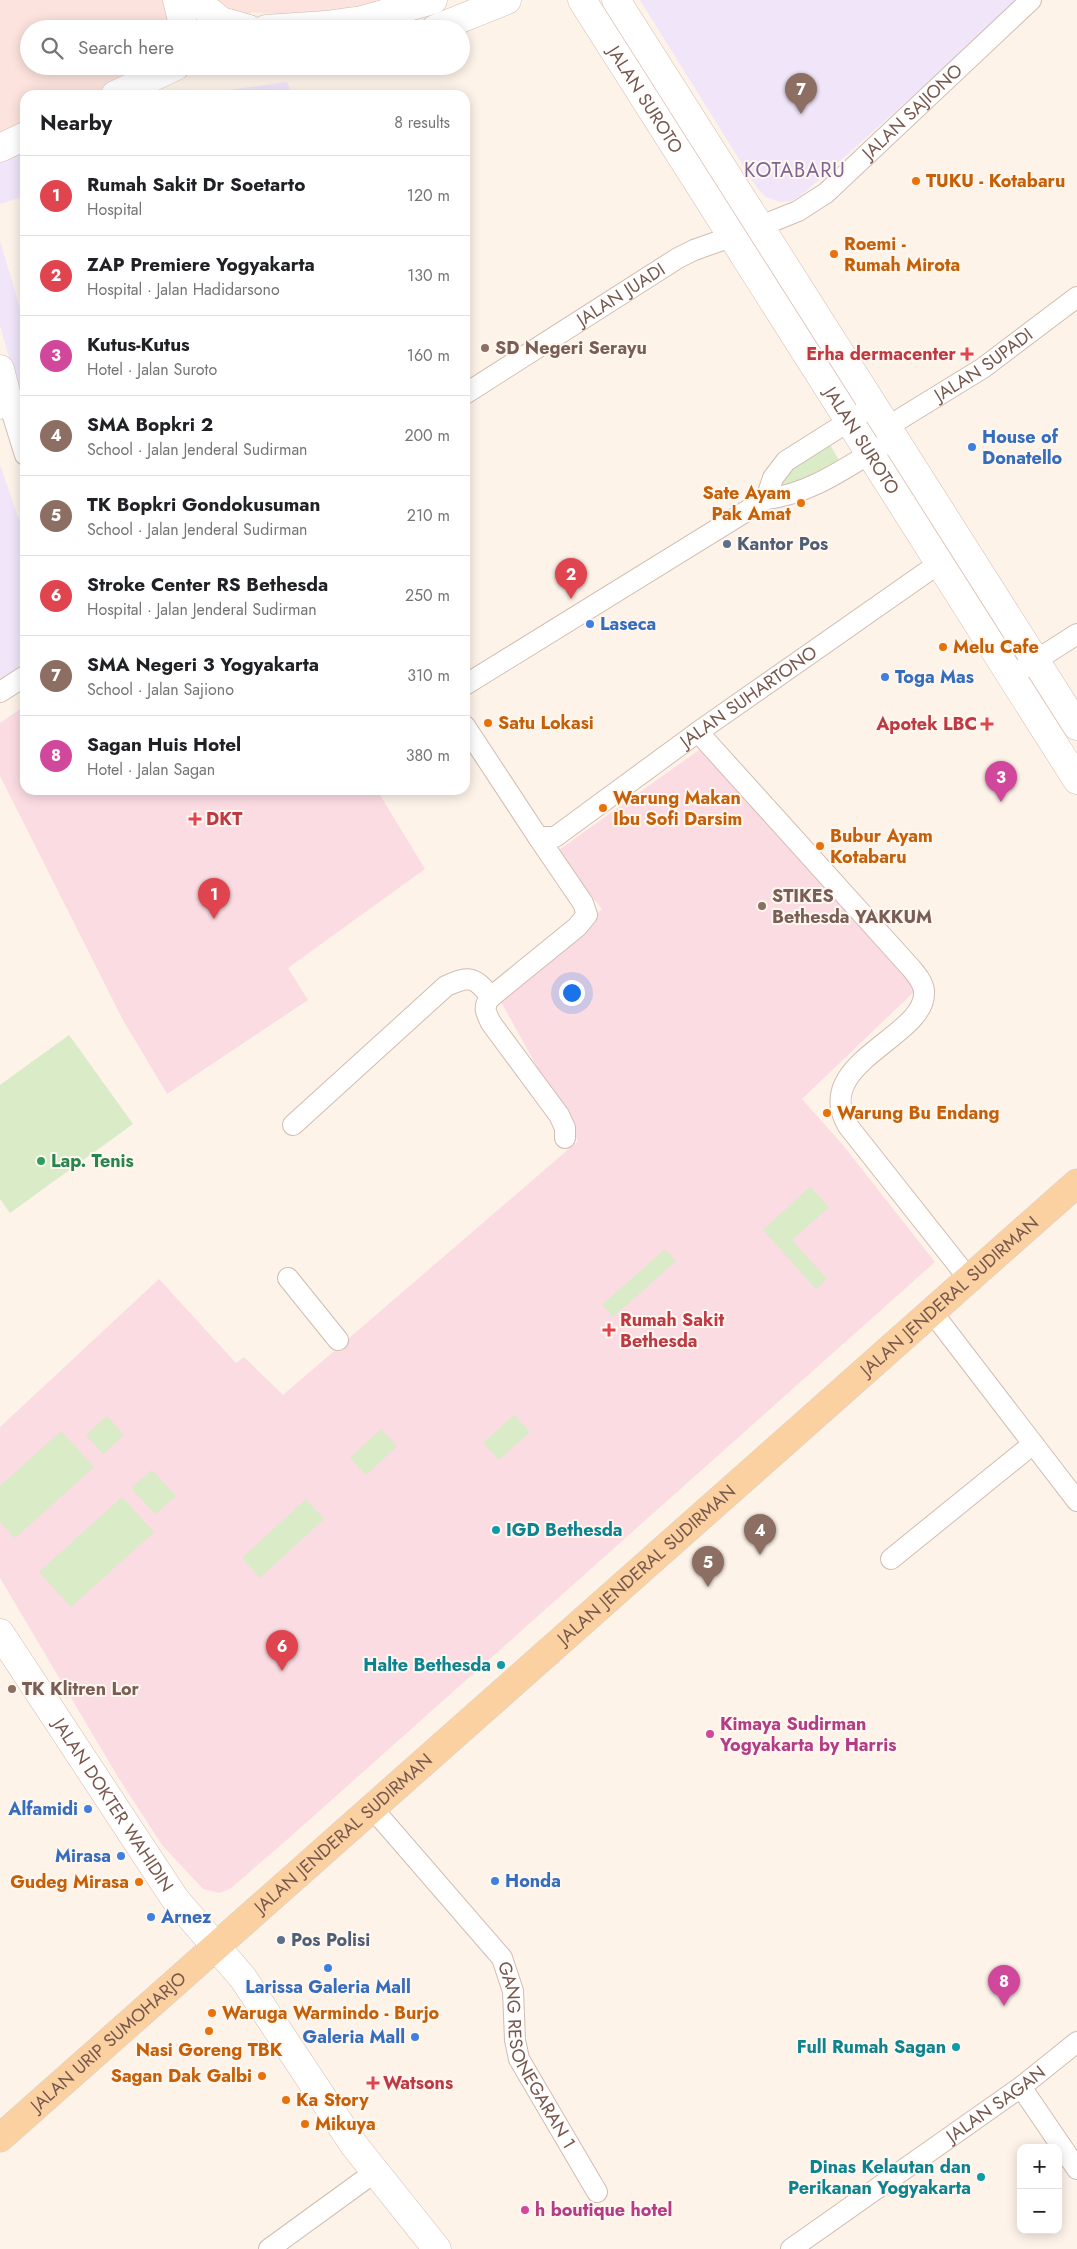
<!DOCTYPE html>
<html lang="en">
<head>
<meta charset="utf-8">
<style>
	:root { --surface:#fff; --page:#f2f2f2; --text:#202124; --muted:#757577; --line:#e0e0e0; --accent:#1a73e8 }
	body { margin:0; font-family:Jost,sans-serif; background:var(--page); color:var(--text) }
	.controls { position:absolute; right:15px; bottom:15px; display:grid; overflow:hidden; border-radius:10px; box-shadow:0 2px 12px #0003 }
	.controls button { width:45px; height:45px; display:grid; place-items:center; padding:0; border:0; border-bottom:1px solid var(--line); background:var(--surface); color:var(--text); font:25px sans-serif }
	.you { position:absolute; left:571px; top:992px; width:18px; height:18px; margin:-12px; border:4px solid #fff; border-radius:50%; background:#1a73e8; box-shadow:0 0 0 8px #1a73e833 }
	.badge { display:grid; place-items:center; width:32px; height:32px; border-radius:50%; background:var(--accent); color:#fff; font-size:16px; font-weight:700 }
	.pin { position:absolute; translate:-50% -41px; filter:drop-shadow(0 1px 2px #0008) }
	.pin::after { content:''; position:absolute; top:26px; width:18px; height:15px; background:inherit; clip-path:polygon(0 0,100% 0,50% 100%) }
	.list { margin:0; padding:0; list-style:none }
	h2 { display:flex; justify-content:space-between; align-items:center; height:65px; margin:0; padding:0 20px; font-size:21px }
	h2 small { font-size:16px; font-weight:400; color:var(--muted) }
	.list li { display:grid; grid-template-columns:32px 1fr auto; gap:15px; align-items:center; box-sizing:border-box; height:80px; padding:0 20px; border-top:1px solid var(--line) }
	.list b { display:block; font-size:19px; white-space:nowrap }
	.list p { margin:0; font-size:16px; white-space:nowrap; color:var(--muted) }
	.list em { font-size:16px; font-style:normal; color:var(--muted) }
	.icon { flex:none; width:28px; height:28px; fill:none; stroke:currentColor; stroke-width:2; stroke-linecap:round; stroke-linejoin:round }
	.map { position:relative; flex:none; width:1077px; height:2249px; overflow:hidden }
	.search { position:absolute; background:var(--surface); box-shadow:0 2px 12px #0003; left:20px; top:20px; width:450px; height:55px; display:flex; align-items:center; gap:12px; box-sizing:border-box; padding:0 18px; border-radius:28px; color:var(--muted); font-size:19px }
	.panel { position:absolute; background:var(--surface); box-shadow:0 2px 12px #0003; left:20px; top:90px; width:450px; height:705px; border-radius:15px }
	.map>svg:first-child { display:block }
	.commercial { fill:#fde3dd }
	.education { fill:#f0e5f9 }
	.medical { fill:#fbdce3 }
	.green { fill:#d9ebc7 }
	.lines { fill:none; stroke-linecap:round; stroke-linejoin:round }
	.street-casing { stroke:#d2bcb1; stroke-width:22 }
	.secondary-casing { stroke:#d5bbae; stroke-width:29 }
	.primary-casing { stroke:#d9d0cd; stroke-width:29 }
	.street { stroke:#fff; stroke-width:20 }
	.secondary { stroke:#fff; stroke-width:28 }
	.primary { stroke:#fbd1a2; stroke-width:28 }
	.food-dot { fill:#e8710a; stroke:#fff7f0; stroke-width:2 }
	.education-dot { fill:#8d6e63; stroke:#fff7f0; stroke-width:2 }
	.health-dot { fill:#e0444e; stroke:#fff7f0; stroke-width:2 }
	.shop-dot { fill:#3f7fe0; stroke:#fff7f0; stroke-width:2 }
	.service-dot { fill:#5c6f8a; stroke:#fff7f0; stroke-width:2 }
	.leisure-dot { fill:#2e9e5b; stroke:#fff7f0; stroke-width:2 }
	.culture-dot { fill:#0f9aa8; stroke:#fff7f0; stroke-width:2 }
	.hotel-dot { fill:#d1479c; stroke:#fff7f0; stroke-width:2 }
	.labels { text-anchor:middle; dominant-baseline:central; stroke-width:4; stroke-linejoin:round; paint-order:stroke }
	.street-label { font-size:18px; fill:#78574c; stroke:#fff7f0 }
	.food-label { font-size:18px; font-weight:bold; fill:#c56008; stroke:#fff7f0; text-anchor:start }
	.education-label { font-size:18px; font-weight:bold; fill:#785e54; stroke:#fff7f0; text-anchor:start }
	.health-label { font-size:18px; font-weight:bold; fill:#be3a42; stroke:#fff7f0; text-anchor:start }
	.shop-label { font-size:18px; font-weight:bold; fill:#366cbe; stroke:#fff7f0; text-anchor:start }
	.service-label { font-size:18px; font-weight:bold; fill:#4e5e75; stroke:#fff7f0; text-anchor:start }
	.leisure-label { font-size:18px; font-weight:bold; fill:#27864d; stroke:#fff7f0; text-anchor:start }
	.culture-label { font-size:18px; font-weight:bold; fill:#0d838f; stroke:#fff7f0; text-anchor:end }
	.hotel-label { font-size:18px; font-weight:bold; fill:#b23c85; stroke:#fff7f0; text-anchor:start }
	.quarter-label { font-size:20px; letter-spacing:1px; fill:#7f6494; stroke:#fff7f0 }
</style>
</head>
<body>
<div class="map">
<svg width="1077" height="2249" viewBox="0 0 1077 2249">
	<rect width="100%" height="100%" fill="#fdf3e9"/>
	<path class="commercial" d="M 0,0 L 390,0 L 346,10 L 294,15 L 252,12 L 220,29 L 29,29 L 29,66 L 149,66 L 95,95 L 25,95 L 25,132 L 0,145 Z"/>
	<g class="education">
		<path d="M 640,0 L 1016,0 L 975,40 L 803,194 L 791,201 L 779,202 L 766,197 L 757,188 Z"/>
		<path d="M 287,82 L 292,95 L 190,95 Z"/>
		<path d="M 25,151 L 25,218 L 19,198 L 0,204 L 0,162 Z"/>
		<path d="M 0,241 L 25,325 L 25,348 L 20,350 L 25,369 L 25,415 L 0,325 Z"/>
		<path d="M 0,465 L 25,537 L 25,671 L 0,685 Z"/>
	</g>
	<g class="medical">
		<path d="M 25,706 L 25,790 L 377,790 L 425,869 L 288,968 L 308,1000 L 167,1094 L 123,1020 L 0,776 L 0,723 Z"/>
		<path d="M 703,747 L 919,987 L 802,1099 L 842,1144 L 935,1262 L 289,1838 L 231,1888 L 220,1893 L 203,1889 L 162,1845 L 118,1777 L 0,1578 L 0,1427 L 159,1279 L 236,1363 L 244,1357 L 283,1395 L 578,1141 L 500,1000 L 602,909 L 556,852 Z"/>
	</g>
	<g class="green">
		<path d="M 828,441 L 840,462 L 814,477 L 783,484 L 781,481 L 794,463 Z"/>
		<path d="M 69,1035 L 133,1124 L 10,1213 L 0,1199 L 0,1085 Z"/>
		<path d="M 810,1187 L 829,1207 L 792,1240 L 827,1279 L 816,1289 L 763,1230 Z"/>
		<path d="M 665,1249 L 676,1261 L 613,1317 L 602,1305 Z"/>
		<path d="M 514,1415 L 530,1432 L 499,1460 L 483,1443 Z"/>
		<path d="M 107,1416 L 124,1435 L 103,1454 L 86,1435 Z"/>
		<path d="M 381,1429 L 397,1446 L 366,1475 L 350,1458 Z"/>
		<path d="M 61,1431 L 94,1467 L 15,1538 L 0,1522 L 0,1486 Z"/>
		<path d="M 152,1470 L 176,1496 L 155,1514 L 131,1488 Z"/>
		<path d="M 122,1497 L 154,1532 L 71,1607 L 39,1572 Z"/>
		<path d="M 306,1499 L 324,1519 L 260,1578 L 242,1558 Z"/>
	</g>
	<g class="lines">
		<defs>
			<g id="street">
				<path id="s1" d="M 761,226 L 798,211 L 826,193 L 1031,0"/>
				<path id="s2" d="M 465,394 L 678,258 L 694,250 L 731,237"/>
				<path d="M 8,400 L 25,455"/>
				<path id="s3" d="M 887,427 L 983,368 L 1077,297"/>
				<path d="M 766,499 L 773,478 L 786,461 L 873,406"/>
				<path d="M 1024,668 L 1077,634"/>
				<path d="M 465,685 L 766,499 C 814,494 853,462 894,439"/>
				<path d="M 0,692 L 25,676"/>
				<path id="s4" d="M 465,726 L 538,837 L 555,837 L 698,732 L 938,564"/>
				<path d="M 698,732 L 911,968 C 916,974 923,982 924,991 C 928,1037 810,1062 848,1126 L 969,1279"/>
				<path d="M 538,837 L 583,903 L 587,915 L 577,927 L 491,997 C 482,1006 486,1013 491,1023 L 559,1115 L 565,1128 L 565,1138"/>
				<path d="M 293,1125 L 446,986 C 470,975 475,977 491,997"/>
				<path d="M 288,1278 L 338,1340"/>
				<path d="M 932,1312 L 1077,1501"/>
				<path d="M 891,1559 L 1033,1444"/>
				<path id="s5" d="M 373,1809 L 502,1958 L 513,1991 L 515,2040 L 519,2059 L 597,2192"/>
				<path d="M 1021,2087 L 1077,2169"/>
				<path d="M 269,2249 L 375,2172"/>
				<path id="s6" d="M 791,2249 L 1021,2087 L 1077,2042"/>
			</g>
			<g id="secondary">
				<path d="M 177,0 L 184,29"/>
				<path d="M 195,0 L 221,21 L 249,29"/>
				<path id="s7" d="M 582,0 L 1077,780"/>
				<path d="M 616,0 L 1077,726"/>
				<path d="M 266,29 L 326,25 L 362,20 L 433,0"/>
				<path d="M 435,29 L 507,0"/>
				<path d="M 115,95 L 176,66"/>
				<path d="M 0,148 L 25,136"/>
				<path d="M 0,369 L 8,400 L 0,405"/>
				<path id="s8" d="M 0,1633 L 175,1899 L 243,1978 L 354,2145 L 437,2249"/>
			</g>
			<g id="primary">
				<path id="s9" d="M 0,2138 L 1077,1183"/>
			</g>
		</defs>
		<use href="#street" class="street-casing"/>
		<use href="#secondary" class="secondary-casing"/>
		<use href="#primary" class="primary-casing"/>
		<use href="#street" class="street"/>
		<use href="#secondary" class="secondary"/>
		<use href="#primary" class="primary"/>
	</g>
	<g class="food-dot">
		<circle cx="916" cy="181" r="5"/>
		<circle cx="834" cy="254" r="5"/>
		<circle cx="801" cy="503" r="5"/>
		<circle cx="943" cy="647" r="5"/>
		<circle cx="488" cy="723" r="5"/>
		<circle cx="603" cy="808" r="5"/>
		<circle cx="820" cy="846" r="5"/>
		<circle cx="827" cy="1113" r="5"/>
		<circle cx="139" cy="1882" r="5"/>
		<circle cx="212" cy="2013" r="5"/>
		<circle cx="209" cy="2031" r="5"/>
		<circle cx="262" cy="2076" r="5"/>
		<circle cx="286" cy="2100" r="5"/>
		<circle cx="305" cy="2124" r="5"/>
	</g>
	<g class="education-dot">
		<circle cx="485" cy="348" r="5"/>
		<circle cx="762" cy="906" r="5"/>
		<circle cx="12" cy="1689" r="5"/>
	</g>
	<g class="health-dot">
		<path d="M964.5 346.5h5v5h5v5h-5v5h-5v-5h-5v-5h5z"/>
		<path d="M984.5 716.5h5v5h5v5h-5v5h-5v-5h-5v-5h5z"/>
		<path d="M192.5 811.5h5v5h5v5h-5v5h-5v-5h-5v-5h5z"/>
		<path d="M606.5 1322.5h5v5h5v5h-5v5h-5v-5h-5v-5h5z"/>
		<path d="M370.5 2075.5h5v5h5v5h-5v5h-5v-5h-5v-5h5z"/>
	</g>
	<g class="shop-dot">
		<circle cx="972" cy="447" r="5"/>
		<circle cx="590" cy="624" r="5"/>
		<circle cx="885" cy="677" r="5"/>
		<circle cx="88" cy="1809" r="5"/>
		<circle cx="121" cy="1856" r="5"/>
		<circle cx="495" cy="1881" r="5"/>
		<circle cx="151" cy="1917" r="5"/>
		<circle cx="328" cy="1968" r="5"/>
		<circle cx="415" cy="2037" r="5"/>
	</g>
	<g class="service-dot">
		<circle cx="727" cy="544" r="5"/>
		<circle cx="281" cy="1940" r="5"/>
	</g>
	<circle class="leisure-dot" cx="41" cy="1161" r="5"/>
	<g class="culture-dot">
		<circle cx="496" cy="1530" r="5"/>
		<circle cx="501" cy="1665" r="5"/>
		<circle cx="956" cy="2047" r="5"/>
		<circle cx="981" cy="2177" r="5"/>
	</g>
	<g class="hotel-dot">
		<circle cx="710" cy="1734" r="5"/>
		<circle cx="525" cy="2210" r="5"/>
	</g>
	<g class="labels">
		<g class="street-label">
			<text stroke="none"><textPath href="#s7" startOffset="118">JALAN SUROTO</textPath></text>
			<text stroke="none"><textPath href="#s1" startOffset="192">JALAN SAJIONO</textPath></text>
			<text stroke="none"><textPath href="#s2" startOffset="185">JALAN JUADI</textPath></text>
			<text stroke="none"><textPath href="#s3" startOffset="115">JALAN SUPADI</textPath></text>
			<text stroke="none"><textPath href="#s7" startOffset="522">JALAN SUROTO</textPath></text>
			<text stroke="none"><textPath href="#s4" startOffset="389">JALAN SUHARTONO</textPath></text>
			<text stroke="none"><textPath href="#s9" startOffset="1269">JALAN JENDERAL SUDIRMAN</textPath></text>
			<text stroke="none"><textPath href="#s9" startOffset="864">JALAN JENDERAL SUDIRMAN</textPath></text>
			<text stroke="none"><textPath href="#s8" startOffset="206">JALAN DOKTER WAHIDIN</textPath></text>
			<text stroke="none"><textPath href="#s9" startOffset="459">JALAN JENDERAL SUDIRMAN</textPath></text>
			<text stroke="none"><textPath href="#s9" startOffset="145">JALAN URIP SUMOHARJO</textPath></text>
			<text stroke="none"><textPath href="#s5" startOffset="302">GANG RESONEGARAN 1</textPath></text>
			<text stroke="none"><textPath href="#s6" startOffset="251">JALAN SAGAN</textPath></text>
		</g>
		<g class="food-label">
			<text x="926" y="181">TUKU - Kotabaru</text>
			<text x="844" y="244">Roemi -<tspan x="844" dy="21">Rumah Mirota</tspan></text>
			<text x="791" y="493" text-anchor="end">Sate Ayam<tspan x="791" dy="21">Pak Amat</tspan></text>
			<text x="953" y="647">Melu Cafe</text>
			<text x="498" y="723">Satu Lokasi</text>
			<text x="613" y="798">Warung Makan<tspan x="613" dy="21">Ibu Sofi Darsim</tspan></text>
			<text x="830" y="836">Bubur Ayam<tspan x="830" dy="21">Kotabaru</tspan></text>
			<text x="837" y="1113">Warung Bu Endang</text>
			<text x="129" y="1882" text-anchor="end">Gudeg Mirasa</text>
			<text x="222" y="2013">Waruga Warmindo - Burjo</text>
			<text x="209" y="2050" text-anchor="middle">Nasi Goreng TBK</text>
			<text x="252" y="2076" text-anchor="end">Sagan Dak Galbi</text>
			<text x="296" y="2100">Ka Story</text>
			<text x="315" y="2124">Mikuya</text>
		</g>
		<g class="education-label">
			<text x="495" y="348">SD Negeri Serayu</text>
			<text x="772" y="896">STIKES<tspan x="772" dy="21">Bethesda YAKKUM</tspan></text>
			<text x="22" y="1689">TK Klitren Lor</text>
		</g>
		<g class="health-label">
			<text x="956" y="354" text-anchor="end">Erha dermacenter</text>
			<text x="977" y="724" text-anchor="end">Apotek LBC</text>
			<text x="206" y="819">DKT</text>
			<text x="620" y="1320">Rumah Sakit<tspan x="620" dy="21">Bethesda</tspan></text>
			<text x="383" y="2083">Watsons</text>
		</g>
		<g class="shop-label">
			<text x="982" y="437">House of<tspan x="982" dy="21">Donatello</tspan></text>
			<text x="600" y="624">Laseca</text>
			<text x="895" y="677">Toga Mas</text>
			<text x="78" y="1809" text-anchor="end">Alfamidi</text>
			<text x="111" y="1856" text-anchor="end">Mirasa</text>
			<text x="505" y="1881">Honda</text>
			<text x="161" y="1917">Arnez</text>
			<text x="328" y="1987" text-anchor="middle">Larissa Galeria Mall</text>
			<text x="405" y="2037" text-anchor="end">Galeria Mall</text>
		</g>
		<g class="service-label">
			<text x="737" y="544">Kantor Pos</text>
			<text x="291" y="1940">Pos Polisi</text>
		</g>
		<g class="leisure-label">
			<text x="51" y="1161">Lap. Tenis</text>
		</g>
		<g class="culture-label">
			<text x="506" y="1530" text-anchor="start">IGD Bethesda</text>
			<text x="491" y="1665">Halte Bethesda</text>
			<text x="946" y="2047">Full Rumah Sagan</text>
			<text x="971" y="2167">Dinas Kelautan dan<tspan x="971" dy="21">Perikanan Yogyakarta</tspan></text>
		</g>
		<g class="hotel-label">
			<text x="720" y="1724">Kimaya Sudirman<tspan x="720" dy="21">Yogyakarta by Harris</tspan></text>
			<text x="535" y="2210">h boutique hotel</text>
		</g>
		<g class="quarter-label">
			<text x="795" y="170">KOTABARU</text>
		</g>
	</g>
</svg>
<div class="controls">
<button>+</button>
<button>−</button>
</div>
<div class="you"></div>
<div class="pin badge" style="left:214px;top:919px;background:#e0444e">1</div>
<div class="pin badge" style="left:571px;top:599px;background:#e0444e">2</div>
<div class="pin badge" style="left:1001px;top:802px;background:#d1479c">3</div>
<div class="pin badge" style="left:760px;top:1555px;background:#8d6e63">4</div>
<div class="pin badge" style="left:708px;top:1587px;background:#8d6e63">5</div>
<div class="pin badge" style="left:282px;top:1671px;background:#e0444e">6</div>
<div class="pin badge" style="left:801px;top:114px;background:#8d6e63">7</div>
<div class="pin badge" style="left:1004px;top:2006px;background:#d1479c">8</div>
<div class="search"><svg class="icon" aria-label="search" viewBox="0 0 24 24"><circle cx="10" cy="10" r="6"/><path d="M15 15l6 6"/></svg>Search here</div>
<section class="panel">
<h2>Nearby<small>8 results</small></h2>
<ul class="list">
<li><span class="badge" style="background:#e0444e">1</span><div><b>Rumah Sakit Dr Soetarto</b><p>Hospital</p></div><em>120 m</em></li>
<li><span class="badge" style="background:#e0444e">2</span><div><b>ZAP Premiere Yogyakarta</b><p>Hospital · Jalan Hadidarsono</p></div><em>130 m</em></li>
<li><span class="badge" style="background:#d1479c">3</span><div><b>Kutus-Kutus</b><p>Hotel · Jalan Suroto</p></div><em>160 m</em></li>
<li><span class="badge" style="background:#8d6e63">4</span><div><b>SMA Bopkri 2</b><p>School · Jalan Jenderal Sudirman</p></div><em>200 m</em></li>
<li><span class="badge" style="background:#8d6e63">5</span><div><b>TK Bopkri Gondokusuman</b><p>School · Jalan Jenderal Sudirman</p></div><em>210 m</em></li>
<li><span class="badge" style="background:#e0444e">6</span><div><b>Stroke Center RS Bethesda</b><p>Hospital · Jalan Jenderal Sudirman</p></div><em>250 m</em></li>
<li><span class="badge" style="background:#8d6e63">7</span><div><b>SMA Negeri 3 Yogyakarta</b><p>School · Jalan Sajiono</p></div><em>310 m</em></li>
<li><span class="badge" style="background:#d1479c">8</span><div><b>Sagan Huis Hotel</b><p>Hotel · Jalan Sagan</p></div><em>380 m</em></li>
</ul>
</section>
</div>
</body>
</html>
